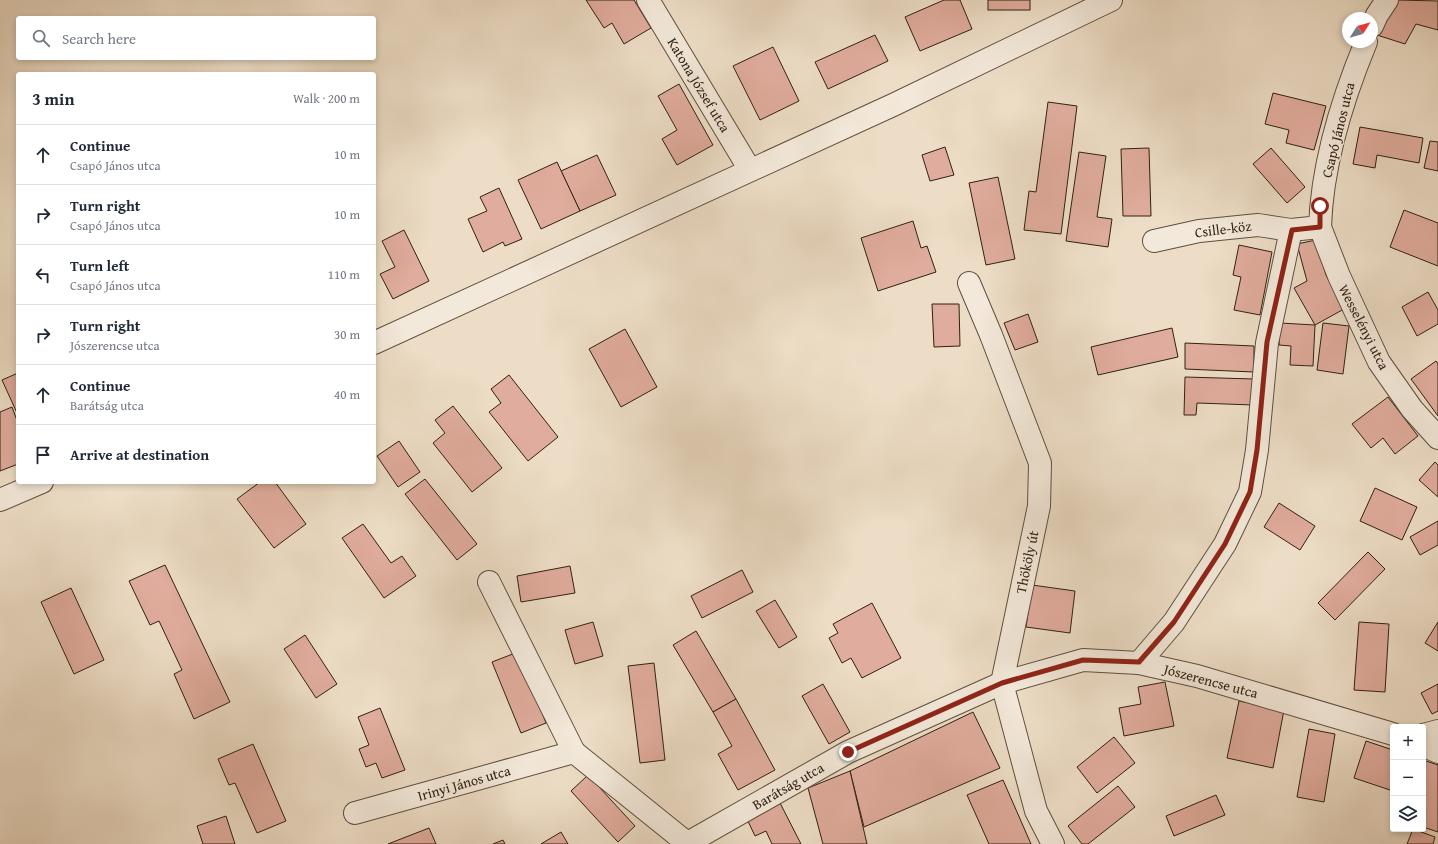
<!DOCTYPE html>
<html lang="en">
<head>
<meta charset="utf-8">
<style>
	:root { --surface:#fff; --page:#f2f2f3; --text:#1f2937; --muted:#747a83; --line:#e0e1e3 }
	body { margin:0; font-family:"Gentium Book Plus",serif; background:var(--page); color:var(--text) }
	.controls { position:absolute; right:12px; bottom:12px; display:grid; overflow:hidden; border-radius:4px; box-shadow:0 2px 6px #0003 }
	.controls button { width:36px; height:36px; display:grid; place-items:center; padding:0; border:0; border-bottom:1px solid var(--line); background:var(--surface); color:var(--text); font:20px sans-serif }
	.compass { position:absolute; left:1342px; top:12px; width:36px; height:36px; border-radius:50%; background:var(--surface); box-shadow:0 2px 6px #0003; rotate:54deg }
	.stop { position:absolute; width:12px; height:12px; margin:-9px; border:3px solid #8f2418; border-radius:50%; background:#fff }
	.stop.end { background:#8f2418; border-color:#fff; box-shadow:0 1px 4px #0008 }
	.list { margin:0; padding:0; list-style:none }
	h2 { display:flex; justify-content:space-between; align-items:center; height:52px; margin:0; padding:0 16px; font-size:17px }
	h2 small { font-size:13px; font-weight:400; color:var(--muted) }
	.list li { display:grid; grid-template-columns:26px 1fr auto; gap:12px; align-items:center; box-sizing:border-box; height:60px; padding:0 16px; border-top:1px solid var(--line) }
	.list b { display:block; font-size:15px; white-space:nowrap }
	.list p { margin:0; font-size:13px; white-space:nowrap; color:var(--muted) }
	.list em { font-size:13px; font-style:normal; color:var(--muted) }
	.icon { flex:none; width:22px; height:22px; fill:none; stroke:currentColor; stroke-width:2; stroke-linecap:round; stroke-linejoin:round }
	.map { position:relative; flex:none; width:1438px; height:844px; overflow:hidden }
	.search { position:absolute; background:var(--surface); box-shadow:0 2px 6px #0003; left:16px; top:16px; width:360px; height:44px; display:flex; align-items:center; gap:10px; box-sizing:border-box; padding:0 14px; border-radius:4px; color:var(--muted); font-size:15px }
	.panel { position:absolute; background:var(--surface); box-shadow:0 2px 6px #0003; left:16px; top:72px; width:360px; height:412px; border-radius:4px }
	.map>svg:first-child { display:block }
	.building { fill:#e0ac9d; stroke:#302012 }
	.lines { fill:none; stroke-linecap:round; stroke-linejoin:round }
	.minor-casing { stroke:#5f4f3f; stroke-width:24 }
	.minor { stroke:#f3e9da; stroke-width:22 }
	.route { stroke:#8f2418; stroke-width:5 }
	.labels { text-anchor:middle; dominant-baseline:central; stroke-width:3; stroke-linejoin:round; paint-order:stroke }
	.street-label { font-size:14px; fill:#302012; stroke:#f3e9da }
</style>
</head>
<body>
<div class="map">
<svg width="1438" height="844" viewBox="0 0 1438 844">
	<rect width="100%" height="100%" fill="#edddc6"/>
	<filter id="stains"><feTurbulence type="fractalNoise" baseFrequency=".005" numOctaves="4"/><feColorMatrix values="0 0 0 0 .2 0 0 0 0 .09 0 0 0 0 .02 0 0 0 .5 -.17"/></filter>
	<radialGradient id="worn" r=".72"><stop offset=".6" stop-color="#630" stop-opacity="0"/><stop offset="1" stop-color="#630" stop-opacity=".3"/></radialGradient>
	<g class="building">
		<path d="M 586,0 L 634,0 L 651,28 L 624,44 L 612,23 L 604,28 Z"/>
		<path d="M 944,0 L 960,0 L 972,29 L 920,51 L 905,17 Z"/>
		<rect x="988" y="0" width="42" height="10"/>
		<path d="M 1397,0 L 1438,1 L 1438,30 L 1416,24 L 1405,44 L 1377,35 Z"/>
		<path d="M 875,35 L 888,61 L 828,89 L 815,62 Z"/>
		<path d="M 773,47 L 799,101 L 760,120 L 733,66 Z"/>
		<path d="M 679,84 L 713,145 L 677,165 L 662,139 L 677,130 L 658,96 Z"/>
		<path d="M 1273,93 L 1326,106 L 1314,150 L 1286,143 L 1289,130 L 1265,124 Z"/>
		<path d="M 1048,102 L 1077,106 L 1061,234 L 1024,230 L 1029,191 L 1036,192 Z"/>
		<path d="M 1360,127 L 1423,138 L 1419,163 L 1377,155 L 1375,168 L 1353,164 Z"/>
		<path d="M 1430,141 L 1438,142 L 1438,171 L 1424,168 Z"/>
		<path d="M 945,147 L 954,175 L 930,181 L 922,155 Z"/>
		<path d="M 1149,148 L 1151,216 L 1123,216 L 1121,149 Z"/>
		<path d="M 1271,148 L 1305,187 L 1287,203 L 1253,164 Z"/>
		<path d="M 1079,152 L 1106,156 L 1097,217 L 1112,219 L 1108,247 L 1066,241 Z"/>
		<path d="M 597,155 L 616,195 L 580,211 L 561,171 Z"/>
		<path d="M 557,162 L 580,211 L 541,229 L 518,180 Z"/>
		<path d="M 998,177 L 1015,259 L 986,265 L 969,183 Z"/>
		<path d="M 499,188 L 522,239 L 505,246 L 503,242 L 483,252 L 468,219 L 487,211 L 480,197 Z"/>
		<path d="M 1404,210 L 1438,223 L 1438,266 L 1390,247 Z"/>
		<path d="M 913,221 L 921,248 L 927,246 L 936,272 L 878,291 L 861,238 Z"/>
		<path d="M 404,230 L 429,281 L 393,299 L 380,274 L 395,267 L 382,241 Z"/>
		<path d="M 1316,240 L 1326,275 L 1344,309 L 1315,325 L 1294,288 L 1307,281 L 1297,244 Z"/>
		<path d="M 1239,245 L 1272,252 L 1260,315 L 1234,310 L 1241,277 L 1233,275 Z"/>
		<path d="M 1428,292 L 1438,310 L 1438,324 L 1417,336 L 1402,307 Z"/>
		<path d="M 932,304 L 959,304 L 960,346 L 934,347 Z"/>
		<path d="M 1028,314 L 1038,342 L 1015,350 L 1004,323 Z"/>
		<path d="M 1280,323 L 1315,325 L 1313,366 L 1290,365 L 1291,346 L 1279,345 Z"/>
		<path d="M 1323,323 L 1349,326 L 1343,374 L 1317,370 Z"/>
		<path d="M 1172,328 L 1178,357 L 1098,375 L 1091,347 Z"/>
		<path d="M 625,329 L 657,387 L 621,407 L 589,349 Z"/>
		<path d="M 1185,343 L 1254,346 L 1254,372 L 1185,369 Z"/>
		<path d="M 1436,361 L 1438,364 L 1438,416 L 1411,379 Z"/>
		<path d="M 18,373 L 18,412 L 17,413 L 2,380 Z"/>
		<path d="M 509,375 L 558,437 L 528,461 L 489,412 L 501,403 L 491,389 Z"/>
		<path d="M 1185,377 L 1254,379 L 1254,405 L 1197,403 L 1196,415 L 1184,415 Z"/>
		<path d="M 1388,397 L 1418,436 L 1395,454 L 1383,438 L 1371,448 L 1352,424 Z"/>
		<path d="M 453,406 L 502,468 L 472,492 L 433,443 L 445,433 L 435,420 Z"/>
		<path d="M 12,407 L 18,423 L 18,464 L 0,471 L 0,412 Z"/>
		<path d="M 399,441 L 420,472 L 398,487 L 377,456 Z"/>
		<path d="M 1435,462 L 1438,465 L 1438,497 L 1419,480 Z"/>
		<path d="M 425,479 L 477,544 L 457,560 L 405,494 Z"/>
		<path d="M 260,482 L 275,482 L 306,524 L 274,548 L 237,499 Z"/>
		<path d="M 1375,488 L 1417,507 L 1402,540 L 1360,521 Z"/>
		<path d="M 1279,503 L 1315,526 L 1300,550 L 1264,527 Z"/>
		<path d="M 1438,521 L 1438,545 L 1420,555 L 1410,537 Z"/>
		<path d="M 363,524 L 391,563 L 402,556 L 416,576 L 384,598 L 342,538 Z"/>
		<path d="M 1368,552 L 1385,569 L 1335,620 L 1318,603 Z"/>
		<path d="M 165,565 L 230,702 L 194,719 L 174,674 L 182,670 L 159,621 L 150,625 L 129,581 Z"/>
		<path d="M 570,566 L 575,593 L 521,602 L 517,576 Z"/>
		<path d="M 742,570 L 753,592 L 702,618 L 691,596 Z"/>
		<path d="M 1032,585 L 1075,591 L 1070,633 L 1026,627 Z"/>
		<path d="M 71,588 L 104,660 L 74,674 L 41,602 Z"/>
		<path d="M 775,600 L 797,637 L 779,648 L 756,611 Z"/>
		<path d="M 872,603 L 901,658 L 862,678 L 851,658 L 842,663 L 829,638 L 838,633 L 833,624 Z"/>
		<path d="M 593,622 L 603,656 L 575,664 L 565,630 Z"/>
		<path d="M 1359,622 L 1389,624 L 1385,692 L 1354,690 Z"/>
		<path d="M 1438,622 L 1438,651 L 1425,643 Z"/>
		<path d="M 696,631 L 736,699 L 713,712 L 673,645 Z"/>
		<path d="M 305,635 L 337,684 L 316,698 L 284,649 Z"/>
		<path d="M 518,652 L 546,723 L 521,733 L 492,662 Z"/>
		<path d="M 654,663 L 665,760 L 640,763 L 628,666 Z"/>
		<path d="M 1165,682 L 1174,726 L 1124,736 L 1119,708 L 1141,704 L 1138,687 Z"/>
		<path d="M 823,684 L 850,732 L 829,744 L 802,696 Z"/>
		<path d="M 1438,684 L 1438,711 L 1432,714 L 1421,693 Z"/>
		<path d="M 736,699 L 775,770 L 738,790 L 718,754 L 732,746 L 713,712 Z"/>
		<path d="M 1239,701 L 1284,710 L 1273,768 L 1227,758 Z"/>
		<path d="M 380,708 L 405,770 L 382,778 L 376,763 L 366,767 L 359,749 L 369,745 L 358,717 Z"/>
		<path d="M 973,712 L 1000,768 L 864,827 L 850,771 Z"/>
		<path d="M 1309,729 L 1335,734 L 1324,802 L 1297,797 Z"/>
		<path d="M 1114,737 L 1135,763 L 1097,793 L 1077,767 Z"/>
		<path d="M 1366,741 L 1393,750 L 1393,791 L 1354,778 Z"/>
		<path d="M 253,744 L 286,821 L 257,833 L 235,783 L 229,785 L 218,759 Z"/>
		<path d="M 1423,760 L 1438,765 L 1438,832 L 1423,827 Z"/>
		<path d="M 850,771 L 867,844 L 823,844 L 808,788 Z"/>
		<path d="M 588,775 L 635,826 L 618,842 L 571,791 Z"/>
		<path d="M 1003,780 L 1031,844 L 989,844 L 967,795 Z"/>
		<path d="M 1118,786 L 1135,807 L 1088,844 L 1082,844 L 1068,826 Z"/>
		<path d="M 1216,795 L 1225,815 L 1174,836 L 1166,816 Z"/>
		<path d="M 779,801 L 801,844 L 772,844 L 766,831 L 755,836 L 746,817 Z"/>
		<path d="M 226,816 L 235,844 L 203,844 L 197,826 Z"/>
		<path d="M 429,828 L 436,844 L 388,844 Z"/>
		<path d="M 1413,829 L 1435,837 L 1433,844 L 1407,844 Z"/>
		<path d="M 561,832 L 568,844 L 541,844 Z"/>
		<path d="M 503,840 L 505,844 L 493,844 Z"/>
	</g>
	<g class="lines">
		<defs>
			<g id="minor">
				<path d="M 648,0 L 750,170"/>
				<path d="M 1372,26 L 1377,15 L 1387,0"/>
				<path d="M 1320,227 L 1339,276 L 1379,362 L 1412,409 L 1438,438"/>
				<path d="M 1154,241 L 1199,231 L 1258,225 L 1291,230"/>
				<path d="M 969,283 L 991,335 L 1040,463 L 1039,506 L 1002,683 L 1036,811 L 1053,844"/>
				<path d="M 374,343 L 893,105 L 1111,0"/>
				<path d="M 0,500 L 42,482"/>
				<path d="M 489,582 L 574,752"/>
				<path d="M 1139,663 L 1174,622 L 1225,544 L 1250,492 L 1257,450 L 1267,343 L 1291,230 L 1320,227 C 1322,164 1342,100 1366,42"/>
				<path d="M 1423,735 L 1438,731"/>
				<path d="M 1423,745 L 1438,752"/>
				<path d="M 355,813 L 574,752 L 687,843"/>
				<path d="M 686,844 L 848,752 L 1002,683 L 1083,660 L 1139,663 L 1197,676 L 1393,734"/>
			</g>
		</defs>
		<use href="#minor" class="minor-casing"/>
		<use href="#minor" class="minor"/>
	</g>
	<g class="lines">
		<path class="route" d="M 848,752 L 1002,683 L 1083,660 L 1139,662 L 1174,622 L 1225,544 L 1250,492 L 1257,450 L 1267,342 L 1292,230 L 1320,227 L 1320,206"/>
	</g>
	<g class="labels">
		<g class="street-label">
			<text transform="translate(699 85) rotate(59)">Katona József utca</text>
			<text transform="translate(1338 130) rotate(-76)">Csapó János utca</text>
			<text transform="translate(1223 229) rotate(-7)">Csille-köz</text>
			<text transform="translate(1364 327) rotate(63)">Wesselényi utca</text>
			<text transform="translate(1027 562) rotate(-78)">Thököly út</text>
			<text transform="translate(1211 681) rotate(15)">Jószerencse utca</text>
			<text transform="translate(464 783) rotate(-16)">Irinyi János utca</text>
			<text transform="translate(788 786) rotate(-30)">Barátság utca</text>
		</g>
	</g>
	<rect width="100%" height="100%" filter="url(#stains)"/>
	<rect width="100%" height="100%" fill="url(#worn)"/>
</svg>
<div class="controls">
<button>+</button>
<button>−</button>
<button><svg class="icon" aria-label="layers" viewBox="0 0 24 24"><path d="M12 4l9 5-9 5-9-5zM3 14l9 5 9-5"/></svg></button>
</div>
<svg class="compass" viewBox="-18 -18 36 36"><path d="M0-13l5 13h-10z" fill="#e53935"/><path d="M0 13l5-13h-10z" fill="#747a83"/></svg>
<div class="stop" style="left:1320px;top:206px"></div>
<div class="stop end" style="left:848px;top:752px"></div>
<div class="search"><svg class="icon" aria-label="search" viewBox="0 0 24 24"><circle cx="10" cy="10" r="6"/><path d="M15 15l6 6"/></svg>Search here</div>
<section class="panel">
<h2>3 min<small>Walk · 200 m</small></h2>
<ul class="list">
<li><svg class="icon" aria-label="ahead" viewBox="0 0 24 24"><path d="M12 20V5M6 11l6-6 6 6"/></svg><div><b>Continue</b><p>Csapó János utca</p></div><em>10 m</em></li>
<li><svg class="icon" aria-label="right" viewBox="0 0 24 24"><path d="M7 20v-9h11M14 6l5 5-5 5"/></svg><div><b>Turn right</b><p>Csapó János utca</p></div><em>10 m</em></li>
<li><svg class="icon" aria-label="left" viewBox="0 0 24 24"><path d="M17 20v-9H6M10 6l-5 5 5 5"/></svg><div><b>Turn left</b><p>Csapó János utca</p></div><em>110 m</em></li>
<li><svg class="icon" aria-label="right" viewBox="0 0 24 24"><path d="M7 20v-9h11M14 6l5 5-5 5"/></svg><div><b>Turn right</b><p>Jószerencse utca</p></div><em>30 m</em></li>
<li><svg class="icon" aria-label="ahead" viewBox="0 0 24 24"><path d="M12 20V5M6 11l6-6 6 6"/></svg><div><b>Continue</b><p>Barátság utca</p></div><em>40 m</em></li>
<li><svg class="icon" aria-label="arrive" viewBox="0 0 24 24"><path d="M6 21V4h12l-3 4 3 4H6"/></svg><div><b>Arrive at destination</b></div></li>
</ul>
</section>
</div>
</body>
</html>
